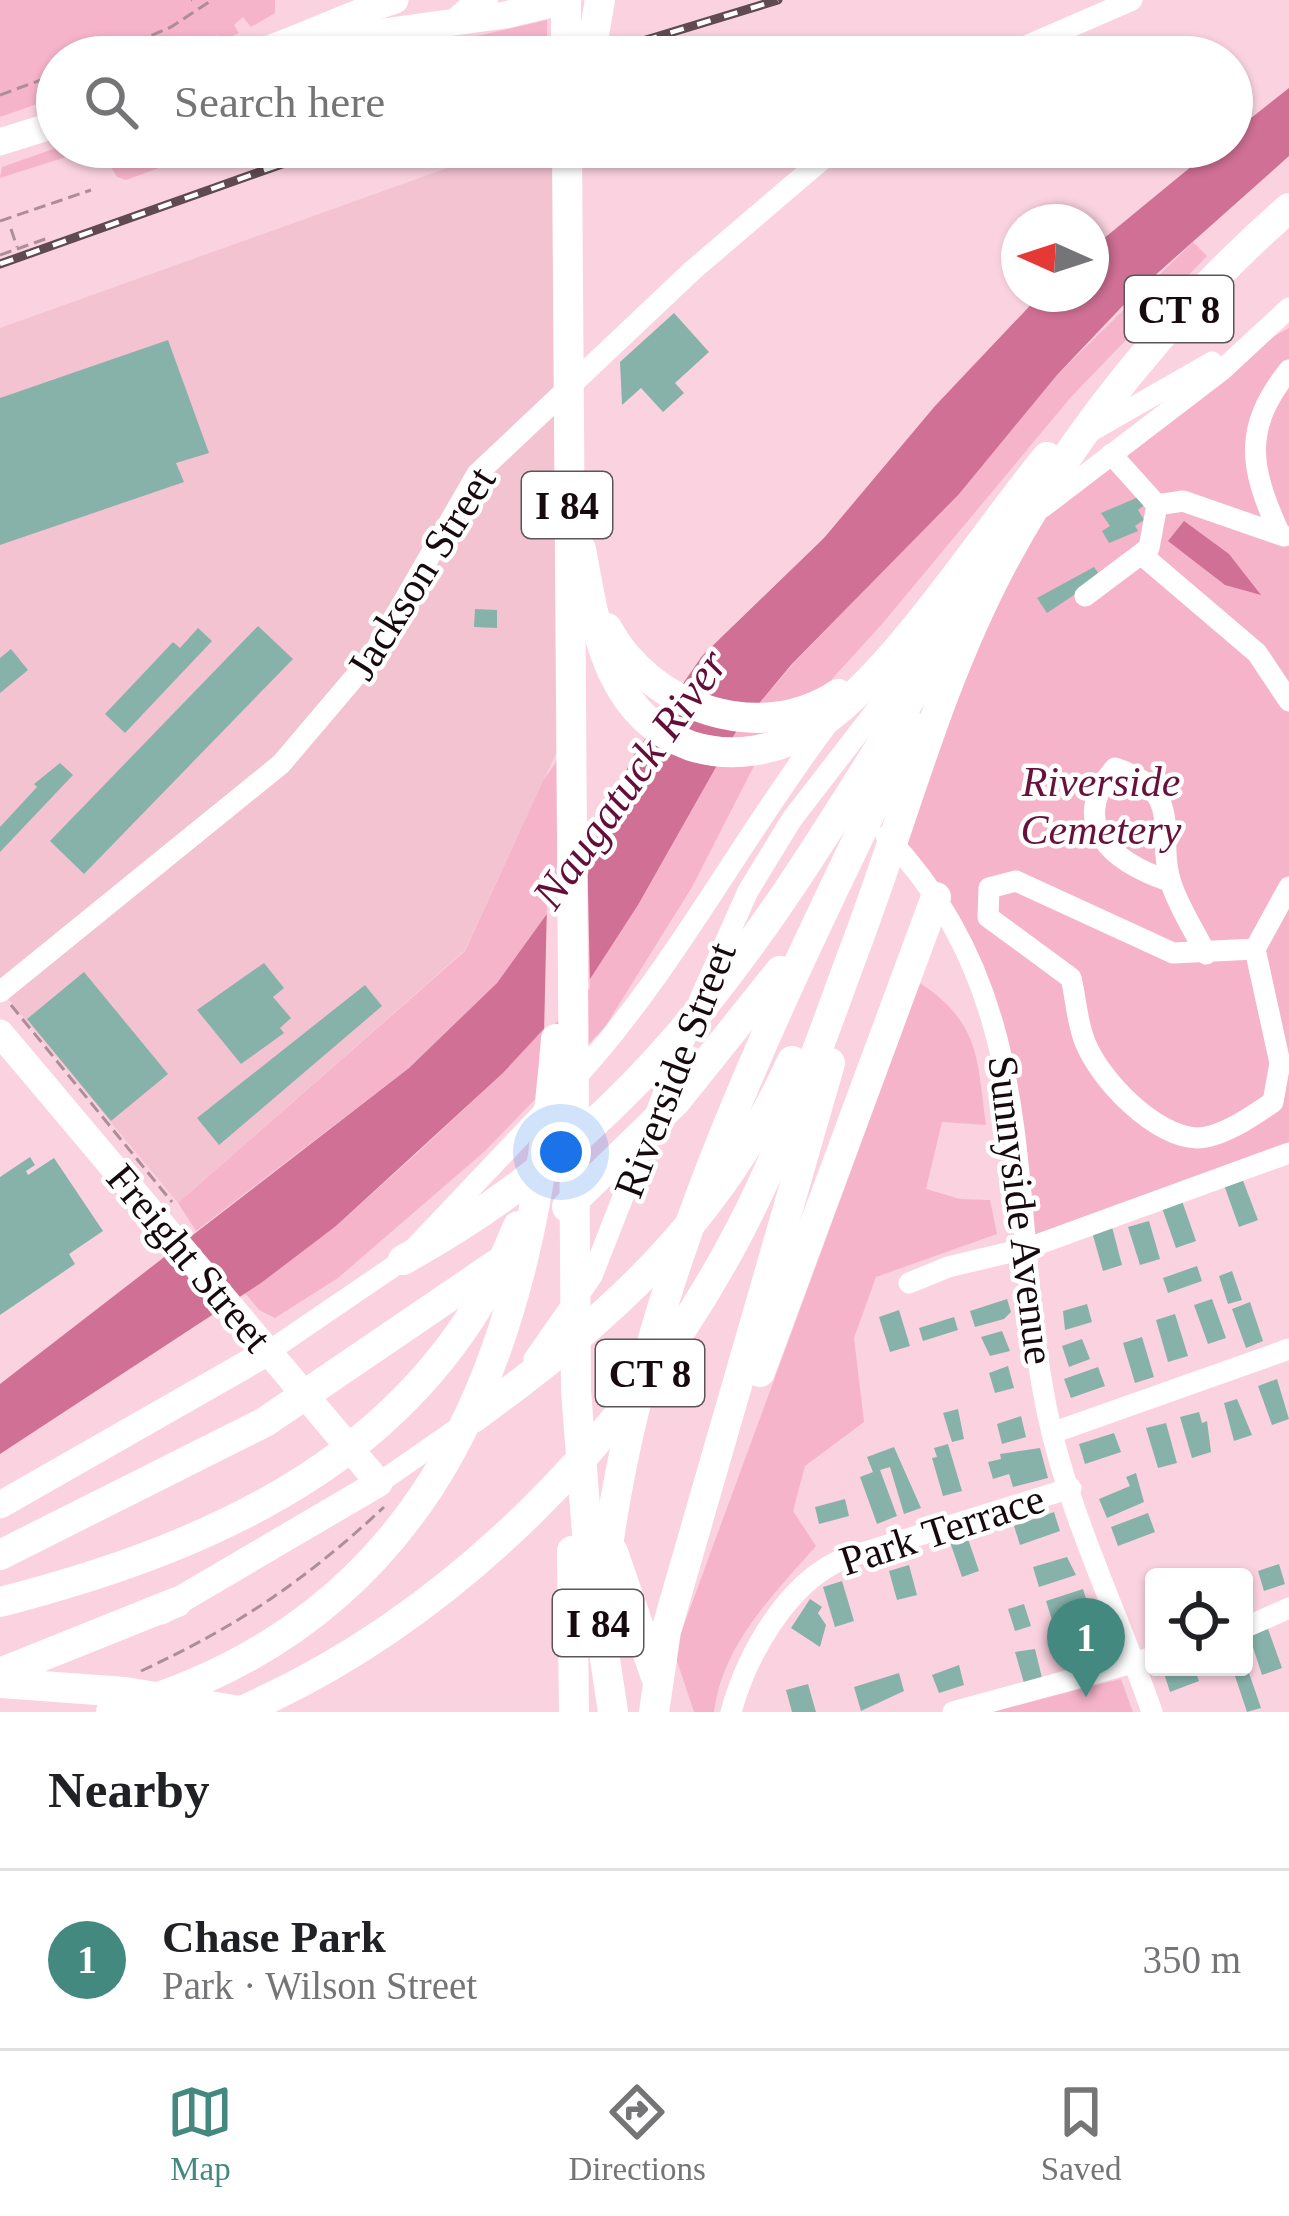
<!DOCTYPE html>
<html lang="en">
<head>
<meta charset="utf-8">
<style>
	:root { --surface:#fff; --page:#f6f6f6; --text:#202124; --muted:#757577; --line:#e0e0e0; --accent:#44897f }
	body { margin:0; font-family:"Times New Roman",serif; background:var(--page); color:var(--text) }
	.controls { position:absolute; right:36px; bottom:36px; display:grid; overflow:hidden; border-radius:12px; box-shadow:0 3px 9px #0004 }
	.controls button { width:108px; height:108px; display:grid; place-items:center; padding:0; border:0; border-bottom:3px solid var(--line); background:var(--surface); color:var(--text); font:60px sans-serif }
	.compass { position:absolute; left:1001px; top:204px; width:108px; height:108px; border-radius:50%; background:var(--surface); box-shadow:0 3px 9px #0004; rotate:273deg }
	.you { position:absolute; left:561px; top:1152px; width:42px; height:42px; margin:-30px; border:9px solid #fff; border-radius:50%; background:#1a73e8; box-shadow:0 0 0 18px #1a73e833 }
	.badge { display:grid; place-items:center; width:78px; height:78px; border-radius:50%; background:var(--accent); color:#fff; font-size:39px; font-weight:700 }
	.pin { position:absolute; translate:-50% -99px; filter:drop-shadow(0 3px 6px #0008) }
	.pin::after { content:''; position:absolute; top:63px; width:42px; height:36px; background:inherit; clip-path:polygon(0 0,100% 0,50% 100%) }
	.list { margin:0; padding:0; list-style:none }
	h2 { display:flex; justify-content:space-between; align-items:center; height:156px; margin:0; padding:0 48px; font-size:51px }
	h2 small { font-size:39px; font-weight:400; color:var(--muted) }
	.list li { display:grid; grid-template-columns:78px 1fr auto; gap:36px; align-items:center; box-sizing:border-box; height:180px; padding:0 48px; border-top:3px solid var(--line) }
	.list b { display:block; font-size:45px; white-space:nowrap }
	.list p { margin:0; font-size:39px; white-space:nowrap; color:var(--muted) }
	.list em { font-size:39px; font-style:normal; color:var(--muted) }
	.icon { flex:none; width:66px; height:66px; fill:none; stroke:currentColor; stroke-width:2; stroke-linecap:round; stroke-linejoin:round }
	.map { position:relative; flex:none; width:1289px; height:1712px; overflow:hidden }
	.search { position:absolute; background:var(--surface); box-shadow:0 3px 9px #0004; left:36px; right:36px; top:36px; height:132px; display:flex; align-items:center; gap:30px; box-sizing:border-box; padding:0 42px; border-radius:66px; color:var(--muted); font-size:45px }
	.sheet { height:336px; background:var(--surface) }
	nav { display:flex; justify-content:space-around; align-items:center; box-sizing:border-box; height:168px; border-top:3px solid var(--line); background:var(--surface); font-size:33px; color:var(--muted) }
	nav a { display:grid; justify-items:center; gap:6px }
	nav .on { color:var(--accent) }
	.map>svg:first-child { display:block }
	.built { fill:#f3c3d2 }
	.green { fill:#f6b4cb }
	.water { fill:#cf7094 }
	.pier { fill:#fbd3e0 }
	.building { fill:#87b2aa }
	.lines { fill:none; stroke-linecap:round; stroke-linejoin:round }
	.path { stroke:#ad8e98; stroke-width:3; stroke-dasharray:12 6; stroke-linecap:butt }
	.minor { stroke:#fff; stroke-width:21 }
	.major { stroke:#fff; stroke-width:27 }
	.highway { stroke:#fff; stroke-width:30 }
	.rail-casing { stroke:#5f4a51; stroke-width:9 }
	.rail { stroke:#fff; stroke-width:4.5; stroke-dasharray:14; stroke-linecap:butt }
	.labels { text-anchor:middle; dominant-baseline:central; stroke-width:9; stroke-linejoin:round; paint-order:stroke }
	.shield { fill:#fff; stroke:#5d5457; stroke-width:3 }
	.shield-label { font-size:39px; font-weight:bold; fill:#170a0f }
	.street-label { font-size:42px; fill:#170a0f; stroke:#fff }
	.park-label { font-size:42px; font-style:italic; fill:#68113b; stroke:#fff }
	.water-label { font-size:45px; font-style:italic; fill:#650d39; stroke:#fff }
</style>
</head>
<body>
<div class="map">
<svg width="1289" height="1712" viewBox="0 0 1289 1712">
	<rect width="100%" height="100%" fill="#fbd3e0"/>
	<path class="built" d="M 506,147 L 558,147 L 561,743 L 465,950 L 178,1203 L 0,989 L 0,328 Z"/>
	<g class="green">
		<path d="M 0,0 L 275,0 L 275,13 L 251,27 L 243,17 L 234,25 L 239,33 L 224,40 L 217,35 L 171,57 L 57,57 L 57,97 L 0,117 Z"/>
		<path d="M 547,20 L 547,40 L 477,57 L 321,57 L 477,36 Z"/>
		<path d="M 59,147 L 216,147 L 126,180 L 117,177 L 103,154 L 88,150 L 0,178 L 2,167 Z"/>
		<path d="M 1193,242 L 1207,256 L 1071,397 L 882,624 L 755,764 L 692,887 L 605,1027 L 485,1151 L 338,1278 L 275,1318 L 259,1310 L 245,1293 L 336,1226 L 415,1155 L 503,1073 L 589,979 L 638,905 L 737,730 L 792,665 L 962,489 L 1057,375 Z"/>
		<path d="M 1289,328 L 1289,1146 L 1028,1248 L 1002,1043 L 907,858 L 909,809 L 925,739 L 1051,493 L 1239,355 Z"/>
		<path d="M 572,739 L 558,901 L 497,983 L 409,1068 L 196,1231 L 178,1203 L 465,951 L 543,781 Z"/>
		<path d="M 920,983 C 980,1023 977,1058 986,1125 L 942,1122 L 926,1189 L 960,1199 L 990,1200 L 997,1234 L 876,1277 L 854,1338 L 864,1422 L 805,1466 L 793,1511 L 816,1546 C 772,1596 723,1644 714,1712 L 694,1712 L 674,1652 Z"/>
		<path d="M 1121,1679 L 1133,1712 L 989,1712 Z"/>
	</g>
	<g class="water">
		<path d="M 1289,88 L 1289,156 L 1133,295 L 1057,375 L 959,494 L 791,665 L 737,730 L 638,905 L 590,979 L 503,1073 L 336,1226 L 261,1283 L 0,1454 L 0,1384 L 409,1068 L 497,983 L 586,860 L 632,758 L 702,656 L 824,538 L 935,406 L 1041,294 L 1091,294 L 1091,249 L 1215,147 L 1232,147 L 1232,133 Z"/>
		<path d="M 1184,521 L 1229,554 L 1261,595 L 1225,585 L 1168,541 Z"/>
	</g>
	<path class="pier" d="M 587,842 L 590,988 L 544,1035 L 547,903 Z"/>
	<g class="building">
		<path d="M 674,313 L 709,352 L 675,383 L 684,393 L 663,412 L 641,388 L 622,405 L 620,362 Z"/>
		<path d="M 168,340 L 209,453 L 176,463 L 184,482 L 0,545 L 0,398 Z"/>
		<path d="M 1141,496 L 1146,504 L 1138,510 L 1144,520 L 1135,526 L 1138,531 L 1109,543 L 1102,531 L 1110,526 L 1101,513 Z"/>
		<path d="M 1094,567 L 1101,577 L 1047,613 L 1037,598 Z"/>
		<path d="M 475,609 L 497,610 L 497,628 L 474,627 Z"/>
		<path d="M 258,626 L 293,659 L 84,874 L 50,841 Z"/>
		<path d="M 198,628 L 212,641 L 125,733 L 105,714 L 173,642 L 180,648 Z"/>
		<path d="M 11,649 L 28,670 L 0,693 L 0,658 Z"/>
		<path d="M 60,763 L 73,775 L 0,852 L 0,827 L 37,787 L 34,784 Z"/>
		<path d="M 264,963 L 284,988 L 273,997 L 291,1018 L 280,1028 L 284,1033 L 241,1064 L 197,1010 Z"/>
		<path d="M 84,972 L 168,1074 L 111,1121 L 27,1019 Z"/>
		<path d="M 365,985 L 382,1006 L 219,1145 L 197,1118 Z"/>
		<path d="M 30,1157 L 35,1165 L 26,1171 L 28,1175 L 54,1158 L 103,1231 L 69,1254 L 75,1264 L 0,1315 L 0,1177 Z"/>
		<path d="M 1242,1178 L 1258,1220 L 1239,1227 L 1224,1185 Z"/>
		<path d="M 1181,1198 L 1196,1241 L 1176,1248 L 1161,1205 Z"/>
		<path d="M 1149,1221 L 1160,1259 L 1140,1265 L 1128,1227 Z"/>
		<path d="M 1112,1227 L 1122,1265 L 1103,1271 L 1092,1232 Z"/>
		<path d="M 1197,1266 L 1202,1281 L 1168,1293 L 1163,1278 Z"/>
		<path d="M 1232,1271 L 1242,1300 L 1228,1304 L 1219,1276 Z"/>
		<path d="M 1007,1299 L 1011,1312 L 1004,1319 L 975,1327 L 970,1311 Z"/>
		<path d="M 1212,1299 L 1226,1338 L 1208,1344 L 1194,1305 Z"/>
		<path d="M 1250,1302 L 1263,1341 L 1246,1348 L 1232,1309 Z"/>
		<path d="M 1087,1304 L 1092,1322 L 1065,1330 L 1063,1311 Z"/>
		<path d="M 899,1310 L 910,1346 L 890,1352 L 879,1317 Z"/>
		<path d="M 1175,1314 L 1188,1356 L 1168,1362 L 1156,1320 Z"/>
		<path d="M 954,1317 L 958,1330 L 923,1341 L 919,1328 Z"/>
		<path d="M 1002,1331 L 1010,1351 L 990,1356 L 981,1337 Z"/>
		<path d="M 1142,1337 L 1154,1377 L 1135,1383 L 1123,1343 Z"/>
		<path d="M 1082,1339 L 1090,1359 L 1069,1367 L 1062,1346 Z"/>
		<path d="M 1008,1366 L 1014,1388 L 995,1393 L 989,1373 Z"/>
		<path d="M 1098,1367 L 1105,1386 L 1071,1398 L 1064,1379 Z"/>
		<path d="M 1277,1379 L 1289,1419 L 1272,1425 L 1258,1386 Z"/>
		<path d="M 1237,1399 L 1252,1435 L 1234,1441 L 1224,1403 Z"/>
		<path d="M 958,1409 L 964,1439 L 952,1442 L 943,1413 Z"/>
		<path d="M 1199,1412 L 1202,1423 L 1207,1421 L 1211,1452 L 1192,1458 L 1180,1417 Z"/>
		<path d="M 1021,1416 L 1026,1437 L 1002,1444 L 997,1424 Z"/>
		<path d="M 1166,1423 L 1177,1463 L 1158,1468 L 1146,1428 Z"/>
		<path d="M 1114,1433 L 1121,1452 L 1085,1464 L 1079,1444 Z"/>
		<path d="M 948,1444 L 962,1491 L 943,1496 L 932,1458 L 937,1457 L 934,1448 Z"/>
		<path d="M 894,1447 L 921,1508 L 904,1514 L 890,1467 L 880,1470 L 897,1516 L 877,1524 L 860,1477 L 873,1472 L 867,1457 Z"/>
		<path d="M 1040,1448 L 1048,1478 L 1013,1487 L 1009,1474 L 993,1479 L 988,1462 L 1001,1459 L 1000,1454 Z"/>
		<path d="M 1136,1473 L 1144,1502 L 1107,1518 L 1099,1499 L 1130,1486 L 1126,1477 Z"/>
		<path d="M 845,1499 L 849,1516 L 819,1524 L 815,1507 Z"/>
		<path d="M 1054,1512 L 1060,1531 L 1020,1545 L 1014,1526 Z"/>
		<path d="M 1148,1513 L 1155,1532 L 1118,1546 L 1111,1527 Z"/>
		<path d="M 967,1536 L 979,1571 L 962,1577 L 950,1542 Z"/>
		<path d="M 1067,1557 L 1076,1575 L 1039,1587 L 1033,1567 Z"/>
		<path d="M 1279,1564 L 1285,1584 L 1264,1591 L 1258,1571 Z"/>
		<path d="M 909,1565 L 917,1595 L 897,1600 L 889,1571 Z"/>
		<path d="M 842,1581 L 854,1621 L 835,1627 L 823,1587 Z"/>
		<path d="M 1083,1589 L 1089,1608 L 1052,1620 L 1046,1601 Z"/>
		<path d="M 810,1599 L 822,1607 L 818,1613 L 826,1625 L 820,1647 L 791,1628 Z"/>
		<path d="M 1024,1604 L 1031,1626 L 1015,1631 L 1008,1609 Z"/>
		<path d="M 1100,1620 L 1109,1643 L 1075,1655 L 1066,1631 Z"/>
		<path d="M 1268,1629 L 1282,1668 L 1262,1675 L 1249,1635 Z"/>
		<path d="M 1035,1649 L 1042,1678 L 1024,1683 L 1015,1652 Z"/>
		<path d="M 959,1665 L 964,1685 L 939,1693 L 932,1675 Z"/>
		<path d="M 1181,1667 L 1194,1667 L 1199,1681 L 1170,1692 L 1164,1673 Z"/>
		<path d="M 1232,1667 L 1247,1667 L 1261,1708 L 1247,1712 Z"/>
		<path d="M 899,1673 L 904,1691 L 861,1711 L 854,1687 Z"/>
		<path d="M 808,1684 L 816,1712 L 792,1712 L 786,1690 Z"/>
	</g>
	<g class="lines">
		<g class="path">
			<path d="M 191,0 L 192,0"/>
			<path d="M 102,57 L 171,27 L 212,0"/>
			<path d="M 0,95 L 57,74"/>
			<path d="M 0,221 L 91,190"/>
			<path d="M 11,229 L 17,247"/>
			<path d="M 0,255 L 48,238"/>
			<path d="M 11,1005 L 172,1202"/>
			<path d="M 141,1671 C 238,1626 306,1580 384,1507"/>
		</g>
		<g class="minor">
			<path d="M 1001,57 L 1132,0"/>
			<path d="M 1088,433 L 1212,362"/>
			<path d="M 1157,505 L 1183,501 L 1284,536"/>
			<path d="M 1043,507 L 1221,371 L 1289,308"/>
			<path d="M 1279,532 C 1249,466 1243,428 1289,370"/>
			<path d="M 1142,555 L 1257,653 L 1289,701"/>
			<path d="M 1085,596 L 1149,548 L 1157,505 L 1111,454"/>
			<path d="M 886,836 C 1047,1003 1005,1206 1047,1411 C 1068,1513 1118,1613 1152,1712"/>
			<path d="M 1169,881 C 1115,863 1065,825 1115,768 C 1189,792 1154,838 1172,886 C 1180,909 1195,932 1206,954"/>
			<path d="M 1255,949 L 1173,953 L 1016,881 L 989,888 L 988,917 L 1071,978 C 1076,998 1077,1023 1085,1042 C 1100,1080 1154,1136 1197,1138 C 1222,1138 1254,1115 1273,1102 L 1280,1063 L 1255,949 L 1289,887"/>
			<path d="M 0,992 L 281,764 L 371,658 L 477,474 L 693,270 L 837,147"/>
			<path d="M 699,1001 L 748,891 L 792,819 L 999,551"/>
			<path d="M 570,1084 C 670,977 738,843 827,725"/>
			<path d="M 909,1283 L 948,1267 L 1028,1248 L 1289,1153"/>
			<path d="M 268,1352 L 403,1260 L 548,1107"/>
			<path d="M 534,1359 L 592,1276 L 686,1036"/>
			<path d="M 1052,1433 L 1289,1349"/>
			<path d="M 379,1483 L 458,1428"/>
			<path d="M 1244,1628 L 1289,1608"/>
			<path d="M 731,1712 C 747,1654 787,1583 843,1559 L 1071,1488"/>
			<path d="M 953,1712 L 1154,1657"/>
		</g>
		<g class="major">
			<path d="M 325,32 L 348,37 L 505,15 L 568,0"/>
			<path d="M 245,57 C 300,40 341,17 395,0"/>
			<path d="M 0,142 L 57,124"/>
			<path d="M 0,1033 L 379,1483 L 161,1611"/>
			<path d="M 0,1505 L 268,1352"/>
		</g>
		<g class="highway">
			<path d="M 461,19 L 483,0"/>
			<path d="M 566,57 L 566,0"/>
			<path d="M 590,57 L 600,0"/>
			<path d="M 567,147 L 576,1390 L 588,1546 L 613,1712"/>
			<path d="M 581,549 C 595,624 606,717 691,746 C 732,759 778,751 814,728 C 893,677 984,533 1047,457"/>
			<path d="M 607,628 C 650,708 759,746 838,694"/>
			<path d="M 567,1207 L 676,1101 L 780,971"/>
			<path d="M 403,1260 C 680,1107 787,890 950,636"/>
			<path d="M 760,1372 L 936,897"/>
			<path d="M 473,1418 C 612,1317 720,1220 792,1061"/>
			<path d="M 572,1551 L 574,1712"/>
			<path d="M 613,1552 L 656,1677"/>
			<path d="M 0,1555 L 265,1422 L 497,1264"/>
			<path d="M 603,1585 C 637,1276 780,1002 912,726"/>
			<path d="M 0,1602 C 222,1545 428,1451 518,1226"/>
			<path d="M 0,1673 L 177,1602"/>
			<path d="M 0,1683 L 125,1692 L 246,1712"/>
			<path d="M 111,1712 C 440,1622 532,1345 556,1039"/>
			<path d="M 239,1712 C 452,1620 635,1433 741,1228 C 786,1141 818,1048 852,956 C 902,826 935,692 1000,568 C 1072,431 1174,309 1289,208"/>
			<path d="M 654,1712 L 666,1631 L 830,1063"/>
		</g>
		<defs>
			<g id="rail">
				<path d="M 590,57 L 778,0"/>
				<path d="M 0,264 L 330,147"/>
			</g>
		</defs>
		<use href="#rail" class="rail-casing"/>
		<use href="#rail" class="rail"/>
	</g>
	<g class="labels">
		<g class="shield">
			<rect x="1125" y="276" width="108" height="66" rx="9"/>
			<rect x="522" y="472" width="90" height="66" rx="9"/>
			<rect x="596" y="1340" width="108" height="66" rx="9"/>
			<rect x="553" y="1590" width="90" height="66" rx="9"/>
		</g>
		<g class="shield-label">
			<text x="1179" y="309">CT 8</text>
			<text x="567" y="505">I 84</text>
			<text x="650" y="1373">CT 8</text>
			<text x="598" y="1623">I 84</text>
		</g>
		<g class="street-label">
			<text transform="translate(421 573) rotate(-58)">Jackson Street</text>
			<text transform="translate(675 1070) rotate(-69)">Riverside Street</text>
			<text transform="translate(1021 1210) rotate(83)">Sunnyside Avenue</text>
			<text transform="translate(189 1258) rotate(50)">Freight Street</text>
			<text transform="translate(942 1530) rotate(-18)">Park Terrace</text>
		</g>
		<g class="park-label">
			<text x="1101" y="782">Riverside<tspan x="1101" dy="48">Cemetery</tspan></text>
		</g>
		<g class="water-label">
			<text transform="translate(630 779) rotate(-55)">Naugatuck River</text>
		</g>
	</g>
</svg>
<div class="controls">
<button><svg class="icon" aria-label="locate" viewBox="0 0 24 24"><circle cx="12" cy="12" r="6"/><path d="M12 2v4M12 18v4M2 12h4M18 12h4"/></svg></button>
</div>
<svg class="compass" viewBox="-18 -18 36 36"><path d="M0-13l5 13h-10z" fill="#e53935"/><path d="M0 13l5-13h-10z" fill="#757577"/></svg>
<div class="you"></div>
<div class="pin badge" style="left:1086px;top:1697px">1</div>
<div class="search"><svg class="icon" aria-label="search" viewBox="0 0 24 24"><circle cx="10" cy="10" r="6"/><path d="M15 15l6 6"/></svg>Search here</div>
</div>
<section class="sheet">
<h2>Nearby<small></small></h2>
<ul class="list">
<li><span class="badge">1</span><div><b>Chase Park</b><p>Park · Wilson Street</p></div><em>350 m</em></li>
</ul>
</section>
<nav>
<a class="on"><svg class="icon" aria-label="map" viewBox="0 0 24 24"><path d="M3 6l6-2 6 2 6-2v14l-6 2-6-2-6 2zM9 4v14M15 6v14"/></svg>Map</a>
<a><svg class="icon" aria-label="directions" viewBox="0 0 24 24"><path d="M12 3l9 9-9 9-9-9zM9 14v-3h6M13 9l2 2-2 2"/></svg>Directions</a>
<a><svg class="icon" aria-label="saved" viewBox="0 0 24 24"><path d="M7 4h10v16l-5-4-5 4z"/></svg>Saved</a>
</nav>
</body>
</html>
